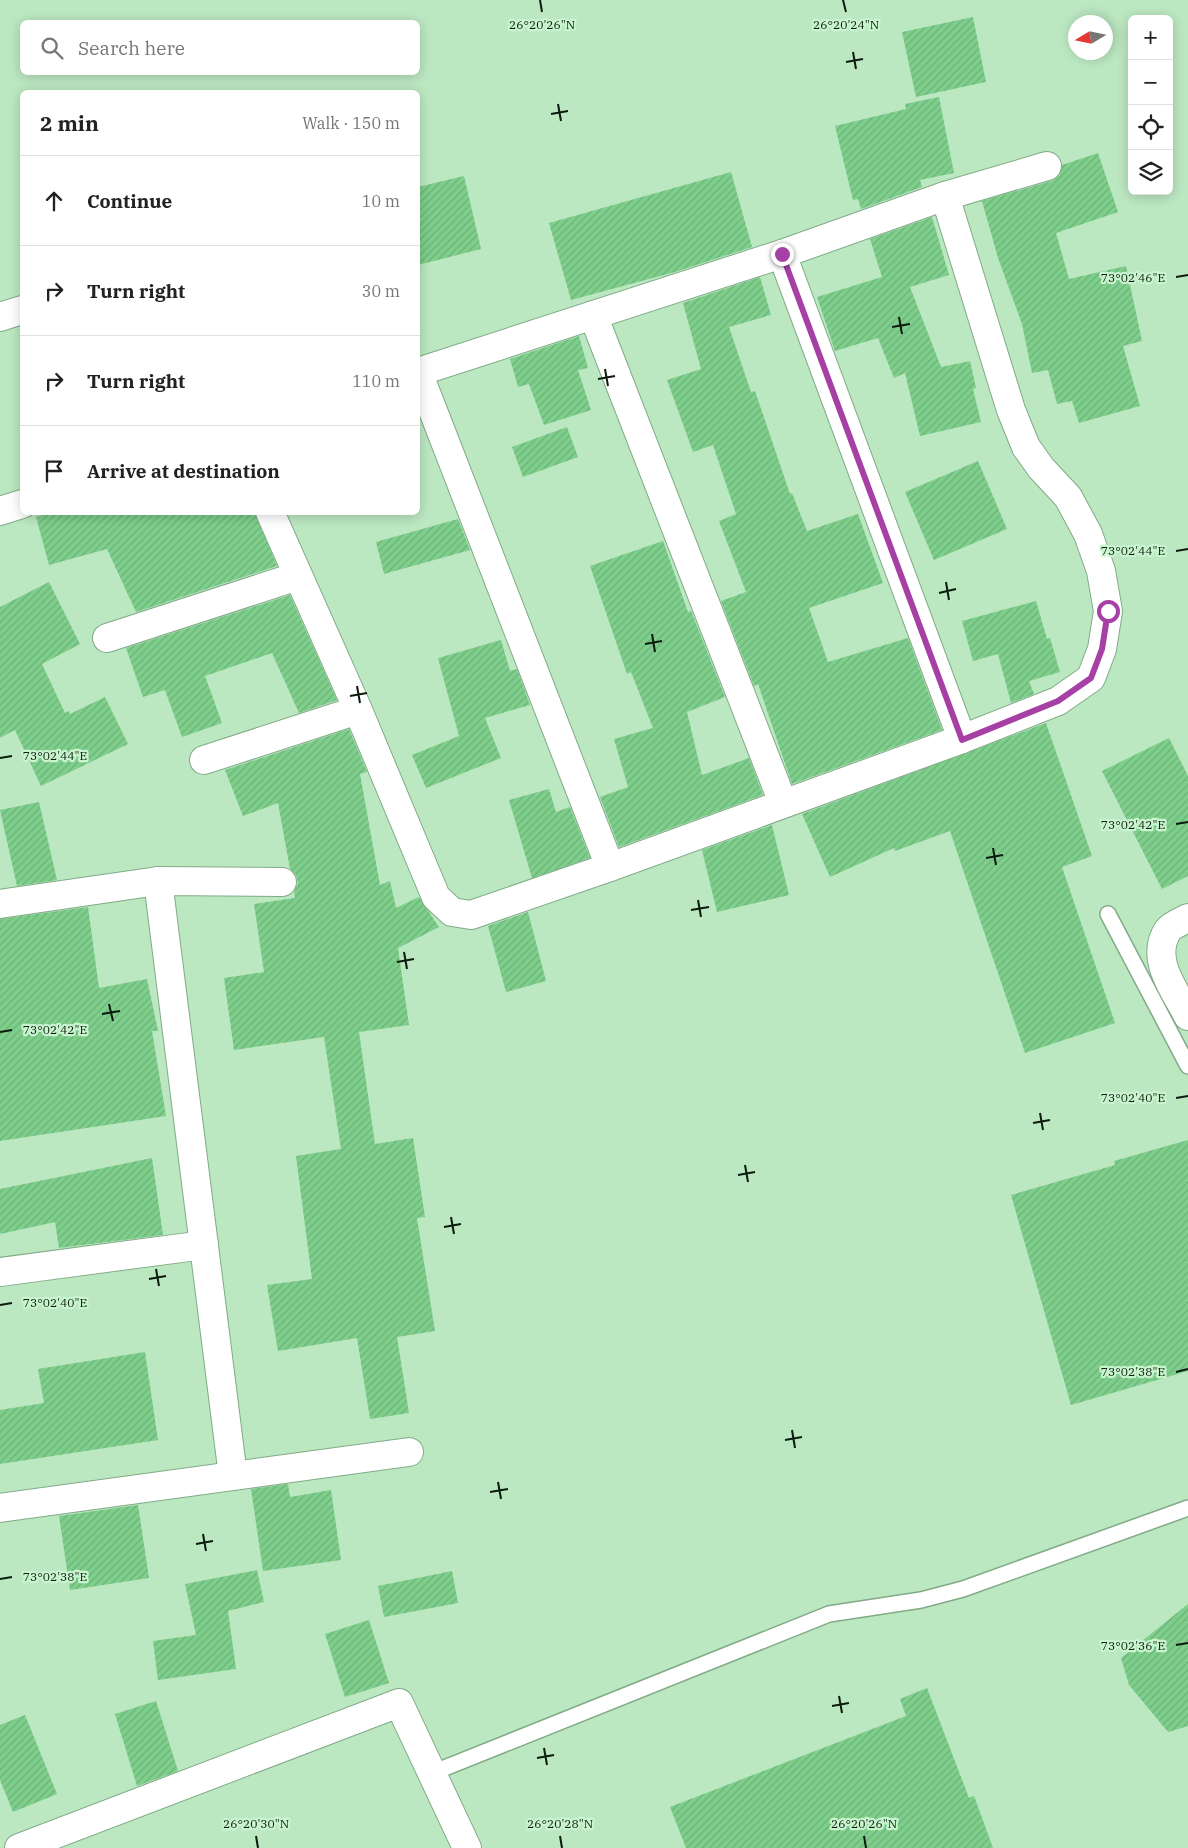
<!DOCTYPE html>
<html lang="en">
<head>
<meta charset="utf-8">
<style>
	:root { --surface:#fff; --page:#f2f2f2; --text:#222; --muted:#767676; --line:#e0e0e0 }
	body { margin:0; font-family:"IBM Plex Serif",serif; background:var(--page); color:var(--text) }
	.controls { position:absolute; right:15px; top:15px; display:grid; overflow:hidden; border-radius:8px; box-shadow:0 2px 12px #0003 }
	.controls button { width:45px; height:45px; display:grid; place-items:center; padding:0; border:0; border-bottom:1px solid var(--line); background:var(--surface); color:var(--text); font:25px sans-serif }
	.compass { position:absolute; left:1068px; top:15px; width:45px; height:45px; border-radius:50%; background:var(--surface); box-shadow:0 2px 12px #0003; rotate:260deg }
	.stop { position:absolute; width:15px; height:15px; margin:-11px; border:4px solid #a640a4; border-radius:50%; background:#fff }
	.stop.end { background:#a640a4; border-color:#fff; box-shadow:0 1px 5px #0008 }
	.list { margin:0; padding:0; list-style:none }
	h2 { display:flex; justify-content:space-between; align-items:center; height:65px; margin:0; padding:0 20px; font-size:21px }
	h2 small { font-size:16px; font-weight:400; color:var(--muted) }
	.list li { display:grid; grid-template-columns:32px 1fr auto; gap:15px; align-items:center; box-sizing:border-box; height:90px; padding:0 20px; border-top:1px solid var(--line) }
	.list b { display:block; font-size:19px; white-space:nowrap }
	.list em { font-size:16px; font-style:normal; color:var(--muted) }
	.icon { flex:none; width:28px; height:28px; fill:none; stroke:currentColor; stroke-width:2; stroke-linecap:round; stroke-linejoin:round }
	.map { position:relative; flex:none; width:1188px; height:1848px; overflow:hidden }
	.search { position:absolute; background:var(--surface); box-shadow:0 2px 12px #0003; left:20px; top:20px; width:400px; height:55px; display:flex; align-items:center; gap:12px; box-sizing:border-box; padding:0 18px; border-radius:8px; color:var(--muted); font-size:19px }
	.panel { position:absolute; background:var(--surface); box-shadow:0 2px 12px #0003; left:20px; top:90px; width:400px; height:425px; border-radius:8px }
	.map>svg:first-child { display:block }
	.building { fill:url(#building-hatch) }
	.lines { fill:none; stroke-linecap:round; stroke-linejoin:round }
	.service-casing { stroke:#81ab87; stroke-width:18 }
	.minor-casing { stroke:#81ab87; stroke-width:30 }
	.service { stroke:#fff; stroke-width:15 }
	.minor { stroke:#fff; stroke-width:28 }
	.route { stroke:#a640a4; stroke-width:6 }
	.ticks { fill:none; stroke:#0b1b0d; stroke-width:2 }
	.ticks-label { font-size:12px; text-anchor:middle; fill:#0b1b0d; stroke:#c8f5ce; stroke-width:4.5; stroke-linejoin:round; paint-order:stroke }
</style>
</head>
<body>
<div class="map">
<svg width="1188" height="1848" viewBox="0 0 1188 1848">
	<defs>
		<pattern id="building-hatch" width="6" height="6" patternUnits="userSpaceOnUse" patternTransform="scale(1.25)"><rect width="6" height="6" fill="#7fcf8c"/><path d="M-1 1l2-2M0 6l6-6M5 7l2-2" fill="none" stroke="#6cb178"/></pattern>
	</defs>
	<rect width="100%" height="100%" fill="#bbe7c1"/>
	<g class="building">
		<path d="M 973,17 L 986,82 L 916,97 L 902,32 Z"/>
		<path d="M 939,97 L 954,173 L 920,180 L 922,187 L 861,209 L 858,199 L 853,200 L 835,126 L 906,109 L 905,104 Z"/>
		<path d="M 1098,153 L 1118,212 L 1056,233 L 1069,279 L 1126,266 L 1142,341 L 1123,346 L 1140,406 L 1079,423 L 1072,401 L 1057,404 L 1048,370 L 1032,373 L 1022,324 L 998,258 L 982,201 L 1051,181 L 1059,176 L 1062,165 Z"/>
		<path d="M 731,172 L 752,247 L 675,272 L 571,300 L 549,223 Z"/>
		<path d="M 464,176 L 481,249 L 418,265 L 418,187 Z"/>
		<path d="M 932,217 L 949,275 L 910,287 L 941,367 L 970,361 L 976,388 L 973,389 L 981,422 L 920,436 L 905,373 L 894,378 L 878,338 L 835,351 L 817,297 L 882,277 L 870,239 Z"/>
		<path d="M 760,277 L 771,315 L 729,327 L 751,392 L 755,391 L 790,494 L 792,493 L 807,531 L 858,514 L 883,583 L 809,608 L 828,662 L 908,638 L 942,730 L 792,784 L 758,684 L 754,686 L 721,601 L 746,592 L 719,521 L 736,514 L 713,445 L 693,452 L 667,380 L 701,369 L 683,303 Z"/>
		<path d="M 579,336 L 588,368 L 578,370 L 591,410 L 544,425 L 529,384 L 518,387 L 510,359 Z"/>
		<path d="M 567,427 L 578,457 L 523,477 L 512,447 Z"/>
		<path d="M 978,461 L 1007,529 L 934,560 L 905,492 Z"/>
		<path d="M 52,512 L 255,512 L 277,566 L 136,612 L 107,549 L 49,565 L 36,517 Z"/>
		<path d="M 458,519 L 470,550 L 384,574 L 376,542 Z"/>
		<path d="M 663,541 L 688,612 L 691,611 L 725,697 L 687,712 L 702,775 L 749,758 L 763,795 L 619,847 L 600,797 L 628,787 L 614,739 L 653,728 L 631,672 L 627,674 L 590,566 Z"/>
		<path d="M 49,582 L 80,644 L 42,664 L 65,713 L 69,711 L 70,714 L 105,697 L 128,744 L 41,786 L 15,730 L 0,738 L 0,607 Z"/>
		<path d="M 290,595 L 337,700 L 299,713 L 272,653 L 205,676 L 222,723 L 182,737 L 165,690 L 143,697 L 126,648 Z"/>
		<path d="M 1036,601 L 1047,639 L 1050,638 L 1060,672 L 1029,681 L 1034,694 L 1011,703 L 998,654 L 973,661 L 962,621 Z"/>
		<path d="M 501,640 L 510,671 L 517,669 L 530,705 L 485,718 L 501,758 L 426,788 L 412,755 L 459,736 L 438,658 Z"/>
		<path d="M 1046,723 L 1092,856 L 1062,867 L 1115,1023 L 1025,1053 L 950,831 L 895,851 L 894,848 L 830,877 L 802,814 Z"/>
		<path d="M 349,729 L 367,772 L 360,774 L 380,885 L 390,881 L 396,908 L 419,897 L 439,927 L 398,948 L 409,1025 L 359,1032 L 375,1144 L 413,1138 L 425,1217 L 417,1218 L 435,1331 L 397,1337 L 409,1413 L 370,1419 L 357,1338 L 278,1351 L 267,1285 L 312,1279 L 296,1156 L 341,1149 L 324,1037 L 234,1050 L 224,978 L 264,972 L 254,904 L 295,898 L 294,892 L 298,883 L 296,875 L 290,869 L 278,803 L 243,816 L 225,770 Z"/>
		<path d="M 1169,738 L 1188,776 L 1188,876 L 1162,889 L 1102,771 Z"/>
		<path d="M 549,789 L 556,812 L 570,807 L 590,858 L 532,878 L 509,800 Z"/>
		<path d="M 39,802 L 57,880 L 17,886 L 0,810 Z"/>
		<path d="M 772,825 L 789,895 L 717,912 L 702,850 Z"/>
		<path d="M 88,907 L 99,988 L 147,979 L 158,1031 L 152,1031 L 166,1116 L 0,1141 L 0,919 Z"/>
		<path d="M 528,912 L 546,981 L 506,992 L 488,926 Z"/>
		<path d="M 1188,1140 L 1188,1371 L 1071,1405 L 1011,1195 L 1115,1165 L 1114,1161 Z"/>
		<path d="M 152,1158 L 163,1235 L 59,1248 L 55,1222 L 0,1234 L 0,1189 Z"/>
		<path d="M 145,1352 L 158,1440 L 0,1464 L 0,1410 L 44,1403 L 38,1369 Z"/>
		<path d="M 288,1484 L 290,1497 L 331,1490 L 341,1560 L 263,1571 L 251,1489 Z"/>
		<path d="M 138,1505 L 149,1578 L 70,1590 L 59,1516 Z"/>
		<path d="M 257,1570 L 264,1602 L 228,1611 L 236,1669 L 158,1680 L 153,1641 L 196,1635 L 185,1584 Z"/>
		<path d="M 452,1571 L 458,1603 L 384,1617 L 378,1586 Z"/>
		<path d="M 1188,1604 L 1188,1726 L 1168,1732 L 1129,1685 L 1121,1658 Z"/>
		<path d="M 369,1620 L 389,1683 L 345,1697 L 325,1634 Z"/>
		<path d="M 927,1688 L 969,1798 L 974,1796 L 993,1848 L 686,1848 L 670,1807 L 906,1716 L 900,1699 Z"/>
		<path d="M 156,1701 L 178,1771 L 137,1786 L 115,1714 Z"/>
		<path d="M 25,1715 L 57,1794 L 13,1812 L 0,1780 L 0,1725 Z"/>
	</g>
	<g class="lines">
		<defs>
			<g id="service">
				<path d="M 1108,914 L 1188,1066"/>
				<path d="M 432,1773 L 829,1614 L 921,1600 L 963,1589 L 1188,1508"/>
			</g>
			<g id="minor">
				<path d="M 782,254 L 962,739"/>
				<path d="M 593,315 L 783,803"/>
				<path d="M 0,317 L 22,310"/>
				<path d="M 418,372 L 782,254 L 945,196 L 1047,166"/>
				<path d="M 418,372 L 610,867"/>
				<path d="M 0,511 L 22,504"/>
				<path d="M 270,512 L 358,710 L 436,897 L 452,912 L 471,915 L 610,867 L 962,739 L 1058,701 L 1091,678 L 1102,649 L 1108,611 L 1101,571 L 1088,534 L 1068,497 L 1041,468 L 1026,447 L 1011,410 L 945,196"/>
				<path d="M 107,638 L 298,576"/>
				<path d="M 204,760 L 358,710"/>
				<path d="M 0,904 L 158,881"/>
				<path d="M 1188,918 C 1182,921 1172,925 1168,930 C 1149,959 1175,990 1188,1016"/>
				<path d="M 0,1272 L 204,1245"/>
				<path d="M 233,1476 L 158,881 L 282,882"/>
				<path d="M 0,1508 L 409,1452"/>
				<path d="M 19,1848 L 399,1703 L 467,1848"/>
			</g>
		</defs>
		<use href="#service" class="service-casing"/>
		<use href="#minor" class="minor-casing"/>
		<use href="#service" class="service"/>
		<use href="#minor" class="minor"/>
	</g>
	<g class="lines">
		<path class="route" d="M 782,254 L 962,740 L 1058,701 L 1091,678 L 1102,649 L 1108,611"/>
	</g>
	<path class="ticks" d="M 540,0 L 542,12M 843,0 L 846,12M 853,52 L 856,69M 846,62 L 863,59M 558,104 L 561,121M 551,114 L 568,111M 1176,277 L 1188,275M 899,317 L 902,334M 892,327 L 910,324M 605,369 L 608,386M 598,379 L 615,376M 1176,551 L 1188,549M 946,582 L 949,600M 939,593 L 956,589M 652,634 L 655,652M 645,644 L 662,641M 357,686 L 360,703M 350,696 L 367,693M 0,758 L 12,756M 1176,824 L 1188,822M 993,848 L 996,865M 986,858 L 1003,855M 698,900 L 701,917M 691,910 L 709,907M 404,952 L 407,969M 397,962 L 414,959M 109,1004 L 113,1021M 102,1014 L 120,1011M 0,1032 L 12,1030M 1176,1098 L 1188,1096M 1040,1113 L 1043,1130M 1033,1123 L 1050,1120M 745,1165 L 748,1182M 738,1175 L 755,1172M 451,1217 L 454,1234M 444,1227 L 461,1224M 156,1269 L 159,1286M 149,1279 L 166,1276M 0,1305 L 12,1303M 1176,1372 L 1188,1369M 792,1430 L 795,1448M 785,1440 L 802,1437M 498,1482 L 501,1499M 490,1492 L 508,1489M 203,1534 L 206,1551M 196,1544 L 213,1541M 0,1579 L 12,1577M 1176,1645 L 1188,1643M 839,1696 L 842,1713M 832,1706 L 849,1703M 544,1748 L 547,1765M 537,1758 L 554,1755M 256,1836 L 258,1848M 560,1836 L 562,1848M 864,1836 L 866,1848"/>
	<g class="ticks-label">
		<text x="542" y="29">26°20'26"N</text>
		<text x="846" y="29">26°20'24"N</text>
		<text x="1133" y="282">73°02'46"E</text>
		<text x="1133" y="555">73°02'44"E</text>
		<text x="55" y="760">73°02'44"E</text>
		<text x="1133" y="829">73°02'42"E</text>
		<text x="55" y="1034">73°02'42"E</text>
		<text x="1133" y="1102">73°02'40"E</text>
		<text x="55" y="1307">73°02'40"E</text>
		<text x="1133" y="1376">73°02'38"E</text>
		<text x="55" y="1581">73°02'38"E</text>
		<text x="1133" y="1650">73°02'36"E</text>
		<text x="256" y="1828">26°20'30"N</text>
		<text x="560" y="1828">26°20'28"N</text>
		<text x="864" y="1828">26°20'26"N</text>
	</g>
</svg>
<div class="controls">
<button>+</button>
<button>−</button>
<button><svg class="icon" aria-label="locate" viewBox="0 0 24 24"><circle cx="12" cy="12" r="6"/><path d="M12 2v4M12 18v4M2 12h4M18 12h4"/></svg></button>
<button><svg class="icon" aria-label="layers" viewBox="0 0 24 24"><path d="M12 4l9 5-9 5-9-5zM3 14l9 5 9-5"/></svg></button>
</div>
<svg class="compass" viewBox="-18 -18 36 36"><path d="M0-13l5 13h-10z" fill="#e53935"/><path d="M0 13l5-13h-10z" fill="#767676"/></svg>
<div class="stop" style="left:1108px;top:611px"></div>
<div class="stop end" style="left:782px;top:254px"></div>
<div class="search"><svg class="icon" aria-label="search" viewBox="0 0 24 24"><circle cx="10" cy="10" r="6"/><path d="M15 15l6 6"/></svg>Search here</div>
<section class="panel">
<h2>2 min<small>Walk · 150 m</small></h2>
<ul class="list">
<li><svg class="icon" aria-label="ahead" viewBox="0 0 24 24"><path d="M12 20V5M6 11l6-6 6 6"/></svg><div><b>Continue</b></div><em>10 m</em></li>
<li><svg class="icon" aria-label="right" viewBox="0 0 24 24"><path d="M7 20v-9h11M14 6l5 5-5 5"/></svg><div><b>Turn right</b></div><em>30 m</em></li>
<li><svg class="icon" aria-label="right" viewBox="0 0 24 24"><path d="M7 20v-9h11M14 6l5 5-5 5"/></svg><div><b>Turn right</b></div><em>110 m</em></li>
<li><svg class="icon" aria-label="arrive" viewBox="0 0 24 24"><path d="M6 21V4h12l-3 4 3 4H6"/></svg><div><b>Arrive at destination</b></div></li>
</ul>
</section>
</div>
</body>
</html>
